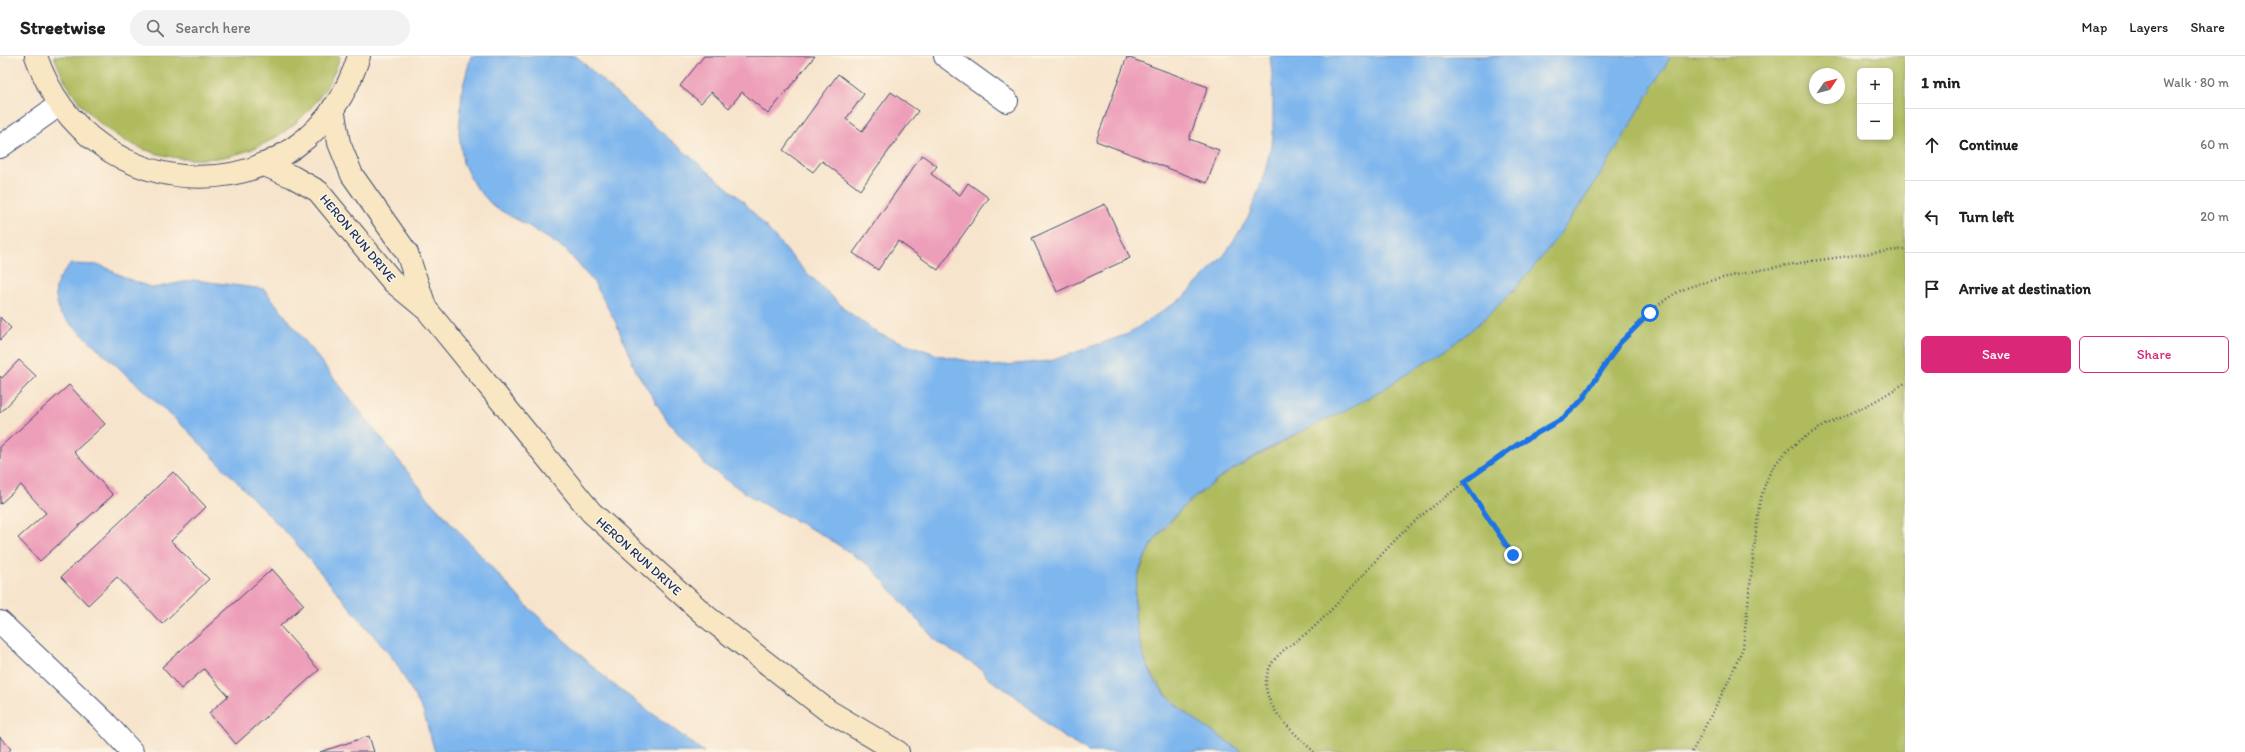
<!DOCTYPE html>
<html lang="en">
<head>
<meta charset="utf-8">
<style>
	:root { --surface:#fff; --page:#f2f2f2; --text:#202124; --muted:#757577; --line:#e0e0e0; --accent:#db2777 }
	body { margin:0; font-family:Itim,sans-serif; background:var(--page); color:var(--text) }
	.controls { position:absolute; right:12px; top:12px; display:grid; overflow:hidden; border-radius:6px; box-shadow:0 2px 6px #0003 }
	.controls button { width:36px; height:36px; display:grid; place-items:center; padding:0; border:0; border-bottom:1px solid var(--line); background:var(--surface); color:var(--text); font:20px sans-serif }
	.compass { position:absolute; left:1809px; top:12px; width:36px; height:36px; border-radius:50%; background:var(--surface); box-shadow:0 2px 6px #0003; rotate:55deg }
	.stop { position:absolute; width:12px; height:12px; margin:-9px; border:3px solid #1a73e8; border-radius:50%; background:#fff }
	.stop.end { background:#1a73e8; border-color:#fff; box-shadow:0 1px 4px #0008 }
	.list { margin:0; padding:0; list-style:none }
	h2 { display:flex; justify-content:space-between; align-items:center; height:52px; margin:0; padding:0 16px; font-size:17px }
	h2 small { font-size:13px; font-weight:400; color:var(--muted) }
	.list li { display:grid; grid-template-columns:26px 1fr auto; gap:12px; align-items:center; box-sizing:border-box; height:72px; padding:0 16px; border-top:1px solid var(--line) }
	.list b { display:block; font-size:15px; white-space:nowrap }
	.list em { font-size:13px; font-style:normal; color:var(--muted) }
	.actions { display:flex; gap:8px; padding:12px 16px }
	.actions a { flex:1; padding:9px 0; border:1px solid var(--accent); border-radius:6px; text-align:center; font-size:14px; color:var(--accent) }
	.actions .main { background:var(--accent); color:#fff }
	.icon { flex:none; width:22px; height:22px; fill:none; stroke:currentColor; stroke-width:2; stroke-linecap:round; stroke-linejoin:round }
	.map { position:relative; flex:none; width:1905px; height:696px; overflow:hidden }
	header { display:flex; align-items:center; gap:24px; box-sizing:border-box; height:56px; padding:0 20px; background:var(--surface); border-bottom:1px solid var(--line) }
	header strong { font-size:19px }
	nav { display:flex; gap:22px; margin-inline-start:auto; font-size:14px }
	.search { width:280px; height:36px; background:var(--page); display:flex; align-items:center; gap:10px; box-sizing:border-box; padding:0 14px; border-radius:22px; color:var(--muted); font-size:15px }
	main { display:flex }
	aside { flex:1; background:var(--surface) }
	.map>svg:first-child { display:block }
	.green { fill:#afbb5d; stroke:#65755e; fill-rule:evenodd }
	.water { fill:#7eb6ee; stroke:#4c72a6 }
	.building { fill:#ed9fb9 }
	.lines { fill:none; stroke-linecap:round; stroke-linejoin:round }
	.street-casing { stroke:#3c4a6e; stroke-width:24 }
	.secondary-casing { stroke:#3c4a6e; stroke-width:24 }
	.path { stroke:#3c4a6e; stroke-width:2.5; stroke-dasharray:1 3; stroke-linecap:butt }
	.street { stroke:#fff; stroke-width:22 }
	.secondary { stroke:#f9e7c3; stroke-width:22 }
	.route { stroke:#1a73e8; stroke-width:5 }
	.labels { text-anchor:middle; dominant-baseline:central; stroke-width:3; stroke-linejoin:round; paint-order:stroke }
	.street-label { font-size:13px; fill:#1b2f5e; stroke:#fcf5e5 }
</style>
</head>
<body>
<header>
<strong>Streetwise</strong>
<div class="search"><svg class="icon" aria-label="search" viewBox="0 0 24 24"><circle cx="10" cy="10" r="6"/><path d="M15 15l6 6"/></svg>Search here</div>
<nav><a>Map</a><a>Layers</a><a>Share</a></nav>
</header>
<main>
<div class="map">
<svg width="1905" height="696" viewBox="0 0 1905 696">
	<rect width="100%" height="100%" fill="#fcf5e5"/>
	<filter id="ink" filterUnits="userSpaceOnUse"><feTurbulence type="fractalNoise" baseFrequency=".025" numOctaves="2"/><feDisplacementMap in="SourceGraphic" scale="8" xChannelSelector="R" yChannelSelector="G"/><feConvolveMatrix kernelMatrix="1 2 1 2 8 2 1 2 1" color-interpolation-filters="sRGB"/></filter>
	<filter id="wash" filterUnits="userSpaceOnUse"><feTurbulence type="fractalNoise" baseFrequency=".012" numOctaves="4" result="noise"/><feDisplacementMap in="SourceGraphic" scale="16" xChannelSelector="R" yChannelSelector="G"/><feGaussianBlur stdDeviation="0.9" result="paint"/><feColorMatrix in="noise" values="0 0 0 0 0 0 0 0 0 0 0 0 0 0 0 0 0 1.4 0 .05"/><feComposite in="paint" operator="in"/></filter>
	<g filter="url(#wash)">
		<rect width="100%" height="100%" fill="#f7e4cc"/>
		<g class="green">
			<path d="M 54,0 L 340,0 C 334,23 319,45 302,61 C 221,138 91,105 54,0 Z"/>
			<path d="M 1671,0 L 1905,0 L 1905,696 L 1242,696 L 1199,668 L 1164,636 L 1143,603 L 1135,563 L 1135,529 L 1149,491 L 1185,449 L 1228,416 L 1292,381 L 1515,234 L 1571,163 ZM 1860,15 L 1890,15 L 1890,81 L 1860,81 ZM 1815,18 L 1839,18 L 1839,42 L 1815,42 Z"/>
		</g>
		<g class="water">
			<path d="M 471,0 L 576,0 L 630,50 L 743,145 L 803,213 L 847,255 L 879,278 L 938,299 L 994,310 L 1050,305 L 1128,278 L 1185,240 L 1225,198 L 1248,162 L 1264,120 L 1273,81 L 1273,27 L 1270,0 L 1671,0 C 1610,103 1550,217 1451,290 C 1438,300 1423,308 1409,316 C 1394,326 1379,337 1363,345 C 1279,389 1111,452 1137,573 C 1142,597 1147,616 1163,636 C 1184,661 1216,676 1242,696 L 1088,696 L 1059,678 L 1014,639 L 988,622 L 981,613 L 937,586 L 870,510 L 823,479 L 754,443 L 707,410 L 669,367 L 636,315 L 616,267 L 595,228 L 566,194 L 527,169 L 494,151 L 474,129 L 463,107 L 459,78 L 462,34 Z"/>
			<path d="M 70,208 L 100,209 L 128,223 L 153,232 L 194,224 L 264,233 L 429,443 L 528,551 L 610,626 L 704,696 L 435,696 L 423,655 L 395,605 L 294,485 L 186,373 L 60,258 C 53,231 53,230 70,208 Z"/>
		</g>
		<g id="blocks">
			<g class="building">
				<path d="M 704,0 L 815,0 L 768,58 L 742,36 L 729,52 L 711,36 L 701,47 L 680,30 Z"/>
				<path d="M 1127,1 L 1208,31 L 1189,83 L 1219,94 L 1207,127 L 1096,85 Z"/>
				<path d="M 838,18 L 864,38 L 846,63 L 862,75 L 891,36 L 918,55 L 860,134 L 822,105 L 813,116 L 783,94 Z"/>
				<path d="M 922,99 L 937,110 L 931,118 L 960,139 L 968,127 L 989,142 L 938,214 L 898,185 L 878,214 L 853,197 Z"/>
				<path d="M 1105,148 L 1130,202 L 1057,236 L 1032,182 Z"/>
				<path d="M 0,261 L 11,272 L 0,284 Z"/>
				<path d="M 19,304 L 36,320 L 0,357 L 0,320 L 2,322 Z"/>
				<path d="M 69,329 L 105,368 L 74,396 L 113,439 L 40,505 L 18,482 L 46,457 L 21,429 L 0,448 L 0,391 Z"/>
				<path d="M 173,416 L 206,451 L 171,485 L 209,523 L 162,568 L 117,521 L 88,549 L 61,521 Z"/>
				<path d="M 272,513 L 304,549 L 280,570 L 319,614 L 236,688 L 209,657 L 228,640 L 204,613 L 181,633 L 162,611 Z"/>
				<path d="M 369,680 L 374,696 L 320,696 Z"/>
				<path d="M 0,681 L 11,693 L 8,696 L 0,696 Z"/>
			</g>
		</g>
	</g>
	<g filter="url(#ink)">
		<use href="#blocks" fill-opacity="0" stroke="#3c4a6e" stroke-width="1"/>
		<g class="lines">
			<defs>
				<g id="street">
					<path d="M 945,0 L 1007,45"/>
					<path d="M 0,91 L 59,49"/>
					<path d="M 0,566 L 103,664 L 132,696"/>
				</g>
				<g id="secondary">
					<path d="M 36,0 C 90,159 308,163 359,0"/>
					<path d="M 333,52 L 339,87 L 352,119 L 407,197 L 426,253"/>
					<path d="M 262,108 L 293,121 L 318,135 L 393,226 L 427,254 L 591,456 L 706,560 L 827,654 L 898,696"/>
				</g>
			</defs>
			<use href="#street" class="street-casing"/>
			<use href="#secondary" class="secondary-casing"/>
			<g class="path">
				<path d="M 1463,426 L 1513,499"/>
				<path d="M 1314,696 C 1295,677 1259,649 1267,619 C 1272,597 1297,586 1313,572 C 1351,536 1382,493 1422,459 C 1453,435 1483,411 1516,390 C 1534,379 1554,370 1569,356 C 1585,342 1595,323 1606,306 C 1624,279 1649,253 1676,237 C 1693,228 1714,224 1732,220 C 1789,207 1847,200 1905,193"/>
				<path d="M 1692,696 L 1728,626 L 1743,592 L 1759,450 C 1762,438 1765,426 1771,415 C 1792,380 1833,366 1868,349 C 1881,342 1893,334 1905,327"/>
			</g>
			<use href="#street" class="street"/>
			<use href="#secondary" class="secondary"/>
		</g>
	</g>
	<g class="lines" filter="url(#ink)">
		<path class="route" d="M 1513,499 L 1464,426 L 1518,388 L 1562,363 L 1572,354 L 1582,344 L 1619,288 L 1650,257"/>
	</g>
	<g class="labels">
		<g class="street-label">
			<text transform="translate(358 182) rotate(50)">HERON RUN DRIVE</text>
			<text transform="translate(639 500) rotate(42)">HERON RUN DRIVE</text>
		</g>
	</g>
</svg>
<div class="controls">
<button>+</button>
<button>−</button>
</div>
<svg class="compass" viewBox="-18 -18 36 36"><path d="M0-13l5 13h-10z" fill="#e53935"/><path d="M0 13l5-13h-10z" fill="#757577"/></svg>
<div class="stop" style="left:1650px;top:257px"></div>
<div class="stop end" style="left:1513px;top:499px"></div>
</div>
<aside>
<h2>1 min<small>Walk · 80 m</small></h2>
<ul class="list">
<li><svg class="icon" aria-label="ahead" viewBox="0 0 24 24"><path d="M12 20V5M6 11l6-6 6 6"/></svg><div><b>Continue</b></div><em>60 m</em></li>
<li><svg class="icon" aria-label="left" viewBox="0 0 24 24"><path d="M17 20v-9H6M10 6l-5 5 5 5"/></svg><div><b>Turn left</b></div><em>20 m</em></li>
<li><svg class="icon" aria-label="arrive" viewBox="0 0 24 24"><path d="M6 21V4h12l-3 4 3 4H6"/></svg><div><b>Arrive at destination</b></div></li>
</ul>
<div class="actions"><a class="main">Save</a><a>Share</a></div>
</aside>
</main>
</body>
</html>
